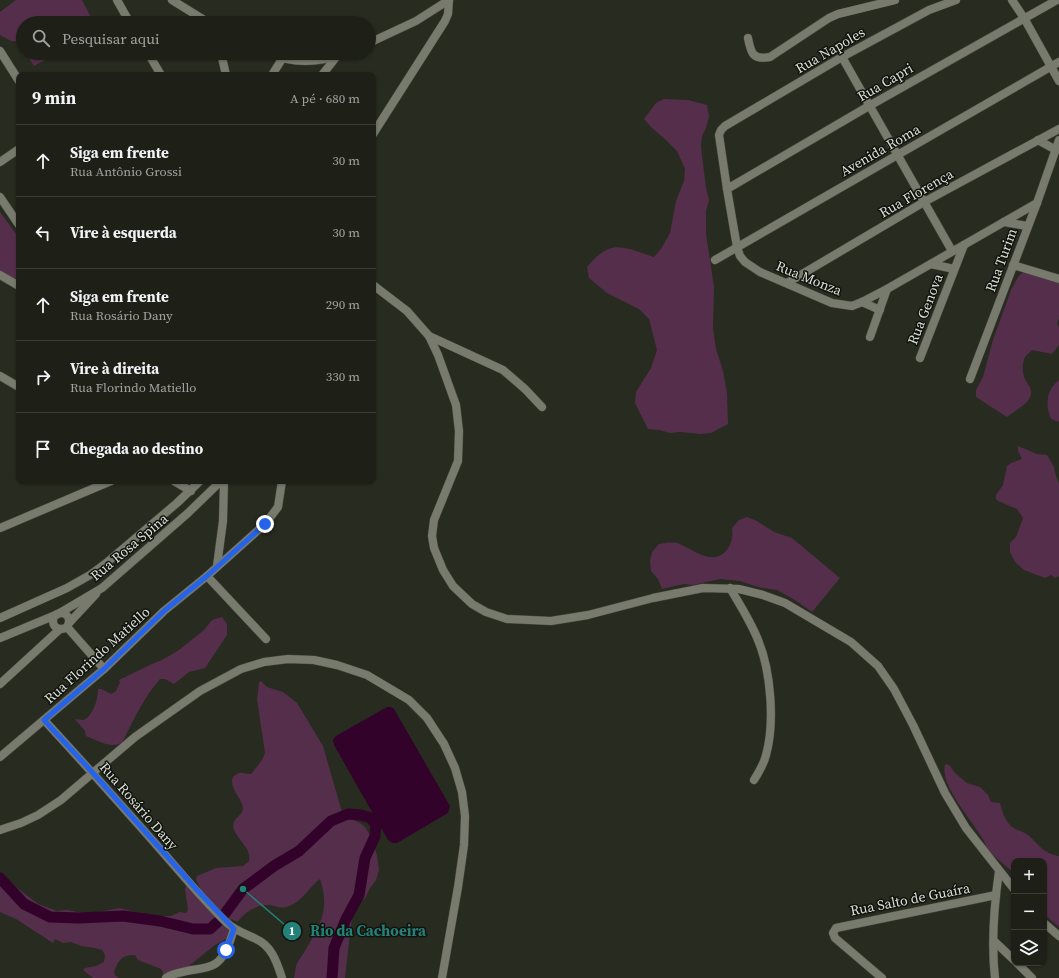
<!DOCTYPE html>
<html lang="pt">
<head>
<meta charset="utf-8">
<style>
	:root { --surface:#1e2017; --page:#262820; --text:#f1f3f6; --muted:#a1a3a1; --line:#3c3e36 }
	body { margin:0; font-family:"Source Serif 4",serif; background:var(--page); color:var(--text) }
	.controls { position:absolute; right:12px; bottom:12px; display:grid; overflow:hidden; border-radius:8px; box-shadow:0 1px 3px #0004 }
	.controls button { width:36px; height:36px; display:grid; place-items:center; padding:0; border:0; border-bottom:1px solid var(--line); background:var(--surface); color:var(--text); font:20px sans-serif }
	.stop { position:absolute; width:12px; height:12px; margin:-9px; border:3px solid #2563eb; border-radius:50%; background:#fff }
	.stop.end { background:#2563eb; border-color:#fff; box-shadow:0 1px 4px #0008 }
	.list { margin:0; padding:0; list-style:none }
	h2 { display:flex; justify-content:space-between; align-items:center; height:52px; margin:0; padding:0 16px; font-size:17px }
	h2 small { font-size:13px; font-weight:400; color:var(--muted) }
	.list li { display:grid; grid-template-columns:26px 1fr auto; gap:12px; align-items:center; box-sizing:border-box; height:72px; padding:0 16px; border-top:1px solid var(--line) }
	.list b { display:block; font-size:15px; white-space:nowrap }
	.list p { margin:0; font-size:13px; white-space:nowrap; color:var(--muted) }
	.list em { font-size:13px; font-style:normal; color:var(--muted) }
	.icon { flex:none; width:22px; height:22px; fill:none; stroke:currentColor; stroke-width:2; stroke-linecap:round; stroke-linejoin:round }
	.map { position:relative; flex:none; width:1059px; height:978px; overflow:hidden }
	.search { position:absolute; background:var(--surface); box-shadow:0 1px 3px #0004; left:16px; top:16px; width:360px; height:44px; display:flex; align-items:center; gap:10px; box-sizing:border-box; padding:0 14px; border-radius:22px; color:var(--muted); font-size:15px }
	.panel { position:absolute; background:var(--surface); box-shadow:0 1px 3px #0004; left:16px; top:72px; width:360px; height:412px; border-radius:8px }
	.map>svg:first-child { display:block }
	.green { fill:#552e4c }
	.water { fill:#33022a }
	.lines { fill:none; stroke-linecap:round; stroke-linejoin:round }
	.river { stroke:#33022a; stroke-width:11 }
	.minor-casing { stroke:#46483e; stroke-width:9 }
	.minor { stroke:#777a6c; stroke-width:8 }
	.route { stroke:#2563eb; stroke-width:5 }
	.labels { text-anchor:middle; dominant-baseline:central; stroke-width:3; stroke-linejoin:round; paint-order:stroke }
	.street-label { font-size:14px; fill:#dcdfd7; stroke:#11130d }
	.leader { fill:none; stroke:#248078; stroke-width:1.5 }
	.callout-dot { fill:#248078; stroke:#11130d; stroke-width:1.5 }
	.mark-label { font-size:12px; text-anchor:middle; font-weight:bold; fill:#fff }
	.callout-label { font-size:15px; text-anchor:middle; font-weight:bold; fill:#248078; stroke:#11130d; stroke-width:3; stroke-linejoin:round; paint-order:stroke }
</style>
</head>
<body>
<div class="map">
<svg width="1059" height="978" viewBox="0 0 1059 978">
	<rect width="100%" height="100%" fill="#282b1f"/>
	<g class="green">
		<path d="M 16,0 L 82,0 L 94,23 L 23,23 L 23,47 L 18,38 L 16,41 L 11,41 L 0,35 L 0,12 Z"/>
		<path d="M 26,53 L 58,53 L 34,66 Z"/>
		<path d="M 664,99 L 688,100 L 707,105 L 709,116 L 706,128 L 702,136 L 701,147 L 706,188 L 709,200 L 706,211 L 706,234 L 714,287 L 713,328 L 716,349 L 723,371 L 727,393 L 728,424 L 711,433 L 701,434 L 680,432 L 670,433 L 659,430 L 648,429 L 635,403 L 636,392 L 651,368 L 657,350 L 649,319 L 639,309 L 607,293 L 589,278 L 587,267 C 611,238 622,247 654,257 L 661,249 L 670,233 L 676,201 L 684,181 L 685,169 L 677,151 L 667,141 L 651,127 L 644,119 L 656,103 Z"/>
		<path d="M 0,212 L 19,238 L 19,284 L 0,273 Z"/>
		<path d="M 1027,272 L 1059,278 L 1059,318 L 1057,324 L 1059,327 L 1059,345 L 1052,354 L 1032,350 C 1030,352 1027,355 1025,357 C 1022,363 1022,373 1025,379 C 1028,386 1035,390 1029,399 C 1024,407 1014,411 1007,417 L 979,399 L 976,397 L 976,390 L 983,377 L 993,340 L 1011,290 L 1018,277 L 1022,273 Z"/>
		<path d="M 1059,380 L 1059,422 L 1051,419 C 1045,405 1046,390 1059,380 Z"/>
		<path d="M 1018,446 L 1037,454 L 1047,455 L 1054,467 L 1056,476 L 1059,483 L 1059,576 L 1055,578 L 1051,575 L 1045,578 L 1024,570 L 1015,562 L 1010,552 L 1010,543 L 1016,537 L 1023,518 L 1017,509 L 998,501 L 996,499 L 996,495 L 1003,485 L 1007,466 L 1011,463 L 1022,459 L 1018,451 Z"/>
		<path d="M 747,517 L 757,521 L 774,532 L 792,538 L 840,578 L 812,612 L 795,600 L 777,590 L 758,587 L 740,581 L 720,579 L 693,585 L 684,584 L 662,589 L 658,579 L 651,571 L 650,561 L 652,552 L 659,544 C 665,543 671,542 677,543 C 692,548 711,567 726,551 C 732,543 733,537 732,528 L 739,520 Z"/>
		<path d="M 222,617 L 227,624 L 227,635 L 205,668 L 189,672 L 174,684 L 165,679 L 160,679 C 144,697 134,719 123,741 C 113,751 97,740 86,736 L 85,731 L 75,719 L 84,720 C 93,715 98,700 98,689 L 101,689 L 111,694 L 116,691 L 120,682 L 119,680 L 152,664 L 162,660 L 179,650 L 204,630 L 212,620 Z"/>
		<path d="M 261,681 L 267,687 L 283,692 L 297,703 L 323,746 L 342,812 L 345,816 L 360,823 L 365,827 L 370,835 L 377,855 L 379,870 L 376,880 L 370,888 L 365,898 L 355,905 L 353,908 L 345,978 L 294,978 C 295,974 295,970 296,966 C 298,960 303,955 306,949 C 321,924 330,909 320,879 C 309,887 302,902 289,906 C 280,910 276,905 267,905 C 257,905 244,912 238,922 L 231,919 L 233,930 L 231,936 L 215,945 L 190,965 L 184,973 L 162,978 L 163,972 L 161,969 L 138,960 L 135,955 C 122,955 119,959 114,972 L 115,975 L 119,978 L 93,978 L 83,970 L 85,968 L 96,966 L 104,962 L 105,955 L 102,950 L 95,948 L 81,946 L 71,942 L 63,943 L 55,939 L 53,943 L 16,919 L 0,912 L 0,881 L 16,887 L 38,904 L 57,911 L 67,910 L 88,914 L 120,908 L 138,913 L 161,916 L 171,916 L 180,912 L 186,913 L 188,910 L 185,889 L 186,886 L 189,886 L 203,893 L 196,880 L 197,876 L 216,868 L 243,866 L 249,861 C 252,847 235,839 233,826 C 233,818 243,815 243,808 C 243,799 221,780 239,773 C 243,772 247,774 251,774 L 262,760 L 265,753 L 257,699 L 259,682 Z"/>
		<path d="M 947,764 L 950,766 L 955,773 L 967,783 L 980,787 L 988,795 L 991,802 L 1000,803 C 1002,811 1004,817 1009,824 C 1013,830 1022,830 1028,835 C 1040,845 1042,853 1059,856 L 1059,927 L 1044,914 L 1044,861 L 1014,861 L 1014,873 L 980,844 L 986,845 C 978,826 939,787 945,765 Z"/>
	</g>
	<path class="water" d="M 387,707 L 391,707 L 394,709 L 450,806 L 448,813 L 397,843 L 392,843 L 388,840 L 334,745 L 333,740 L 336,736 Z"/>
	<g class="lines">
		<path class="river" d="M 0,878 L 24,904 L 50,917 L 79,918 L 123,916 L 160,921 L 193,929 L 210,929 L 221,919 L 243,889 L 274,866 L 299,851 L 331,821 L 348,814 L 361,815 L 371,818 L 376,825 L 375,836 L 365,858 L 359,895 L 346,919 L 334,948 L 332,978"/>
		<defs>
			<g id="minor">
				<path d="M 117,0 L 130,23"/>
				<path d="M 172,0 L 209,23"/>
				<path d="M 956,0 L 929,10 L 842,57 L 725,126 L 721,130 L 719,135 L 727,189 L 737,247 L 740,256 L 745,262 L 760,272 L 832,303 L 852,306 L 862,302 L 887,289 L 1037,203"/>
				<path d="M 1012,0 L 1024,18 L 1059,81"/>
				<path d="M 748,38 C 751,54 753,60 770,57 L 829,18 L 838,14 L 895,0"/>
				<path d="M 369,43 L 416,21 L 449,0"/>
				<path d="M 0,51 L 19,81"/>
				<path d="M 148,53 L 161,75"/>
				<path d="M 221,53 L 226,75"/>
				<path d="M 269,53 C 293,64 319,63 344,53"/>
				<path d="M 842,57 L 952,251"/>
				<path d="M 272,75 L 282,59"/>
				<path d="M 322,75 L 337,56"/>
				<path d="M 373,134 L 445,21 L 448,14 L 449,0"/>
				<path d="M 1038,140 L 1056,150"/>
				<path d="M 0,162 L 19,149"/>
				<path d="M 727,189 L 869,106 L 1057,0"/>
				<path d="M 0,197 L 19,225"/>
				<path d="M 1004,222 L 1027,226"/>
				<path d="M 715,260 L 1059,62"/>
				<path d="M 931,264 L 954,269"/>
				<path d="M 1013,265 L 1059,279"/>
				<path d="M 0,275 L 19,286"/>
				<path d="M 787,283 L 924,202 L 1059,129"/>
				<path d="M 373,285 L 407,311 L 429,336 L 438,355 L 456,405 L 459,431 L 458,461 L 434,520 L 432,536 L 434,548 L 443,570 L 453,586 L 472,604 L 486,612 L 507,619 L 551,621 L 588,615 L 653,598 L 703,588 L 739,589 L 763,595 L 785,603 L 851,642 L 878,666 L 894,689 L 913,725 L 945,793 L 966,828 L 1014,889"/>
				<path d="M 862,302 L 880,310"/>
				<path d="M 429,336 L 503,370 L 525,389 L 542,407"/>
				<path d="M 870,337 L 887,289"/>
				<path d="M 920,358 L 964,245"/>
				<path d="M 0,376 L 19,387"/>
				<path d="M 970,379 L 1037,203 L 1059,140"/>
				<path d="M 174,481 L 191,491"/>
				<path d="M 0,528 L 111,481"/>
				<path d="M 217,566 L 223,521 L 224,481"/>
				<path d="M 207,576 L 266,639"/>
				<path d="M 730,588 C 740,605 751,622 758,640 C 771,671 775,723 766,755 C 764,764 759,772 754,780"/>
				<circle cx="61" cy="621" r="8"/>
				<path d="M 0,618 L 67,588 L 90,575 L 105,564 L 177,503 L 200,481"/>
				<path d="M 69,623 L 96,594"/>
				<path d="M 67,627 L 104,669"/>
				<path d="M 0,638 L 58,614 L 102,588 L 188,513 L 221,481"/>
				<path d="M 0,684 L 60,629"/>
				<path d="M 44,720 C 83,762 122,806 160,849 C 182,874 203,900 227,923 C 236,931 246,934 256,939 C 272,946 277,963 282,978"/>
				<path d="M 0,757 L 104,669 L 164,611 L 207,576 L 265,524 L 278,507 L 282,481"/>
				<path d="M 0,830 L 21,823 L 38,815 L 61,800 L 135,737 L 200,691 L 241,669 L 264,662 L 288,659 L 314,660 L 337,665 L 367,675 L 409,700 L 427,718 L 444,744 L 455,768 L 462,792 L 465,816 L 464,845 L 458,887 L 442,978"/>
				<path d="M 1044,923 L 1059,936"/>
				<path d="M 994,941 L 1014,960"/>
				<path d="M 1017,963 L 1032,978"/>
				<path d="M 166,978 C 173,973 179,973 187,971 C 195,969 207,969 215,964 C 226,957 230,941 234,929"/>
				<path d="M 882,978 L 835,938 L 833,933 L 836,928 L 996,895"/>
				<path d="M 995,978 C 991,943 994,906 999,871"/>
			</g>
		</defs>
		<use href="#minor" class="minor-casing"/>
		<use href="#minor" class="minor"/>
	</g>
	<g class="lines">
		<path class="route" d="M 226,950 L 234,929 L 197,890 L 93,773 L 44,720 L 104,669 L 164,611 L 207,576 L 265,524"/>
	</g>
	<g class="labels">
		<g class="street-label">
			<text transform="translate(830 50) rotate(-30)">Rua Napoles</text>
			<text transform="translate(885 82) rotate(-30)">Rua Capri</text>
			<text transform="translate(880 150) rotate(-30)">Avenida Roma</text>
			<text transform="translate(916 193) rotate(-30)">Rua Florença</text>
			<text transform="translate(1001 260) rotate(-70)">Rua Turim</text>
			<text transform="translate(809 278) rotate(22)">Rua Monza</text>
			<text transform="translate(925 309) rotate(-69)">Rua Genova</text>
			<text transform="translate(129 547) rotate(-40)">Rua Rosa Spina</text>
			<text transform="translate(97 655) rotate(-42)">Rua Florindo Matiello</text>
			<text transform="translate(139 806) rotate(49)">Rua Rosário Dany</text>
			<text transform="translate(910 899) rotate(-11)">Rua Salto de Guaíra</text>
		</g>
	</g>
	<path class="leader" d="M243 889L292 931"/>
	<g class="callout-dot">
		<circle cx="243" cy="889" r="4"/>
		<circle cx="292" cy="931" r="10"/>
	</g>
	<g class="mark-label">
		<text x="292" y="935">1</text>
	</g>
	<g class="callout-label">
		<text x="368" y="936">Rio da Cachoeira</text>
	</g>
</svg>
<div class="controls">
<button>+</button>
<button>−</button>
<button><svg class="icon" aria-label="layers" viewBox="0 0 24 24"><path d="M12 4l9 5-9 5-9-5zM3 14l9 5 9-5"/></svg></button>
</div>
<div class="stop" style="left:226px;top:950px"></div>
<div class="stop end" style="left:265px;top:524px"></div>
<div class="search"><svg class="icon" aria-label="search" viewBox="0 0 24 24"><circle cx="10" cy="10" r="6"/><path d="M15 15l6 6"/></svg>Pesquisar aqui</div>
<section class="panel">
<h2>9 min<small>A pé · 680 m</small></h2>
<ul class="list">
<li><svg class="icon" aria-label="ahead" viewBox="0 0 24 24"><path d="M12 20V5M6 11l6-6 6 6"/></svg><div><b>Siga em frente</b><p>Rua Antônio Grossi</p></div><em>30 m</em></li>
<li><svg class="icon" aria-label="left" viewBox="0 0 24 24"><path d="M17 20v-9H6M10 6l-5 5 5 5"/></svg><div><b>Vire à esquerda</b></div><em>30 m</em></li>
<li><svg class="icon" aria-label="ahead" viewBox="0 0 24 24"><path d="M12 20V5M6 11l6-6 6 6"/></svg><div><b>Siga em frente</b><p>Rua Rosário Dany</p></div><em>290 m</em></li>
<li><svg class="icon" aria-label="right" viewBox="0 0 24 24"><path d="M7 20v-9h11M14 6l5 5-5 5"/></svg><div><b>Vire à direita</b><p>Rua Florindo Matiello</p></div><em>330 m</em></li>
<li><svg class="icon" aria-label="arrive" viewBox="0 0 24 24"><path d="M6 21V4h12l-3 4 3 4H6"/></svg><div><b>Chegada ao destino</b></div></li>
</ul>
</section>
</div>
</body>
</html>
